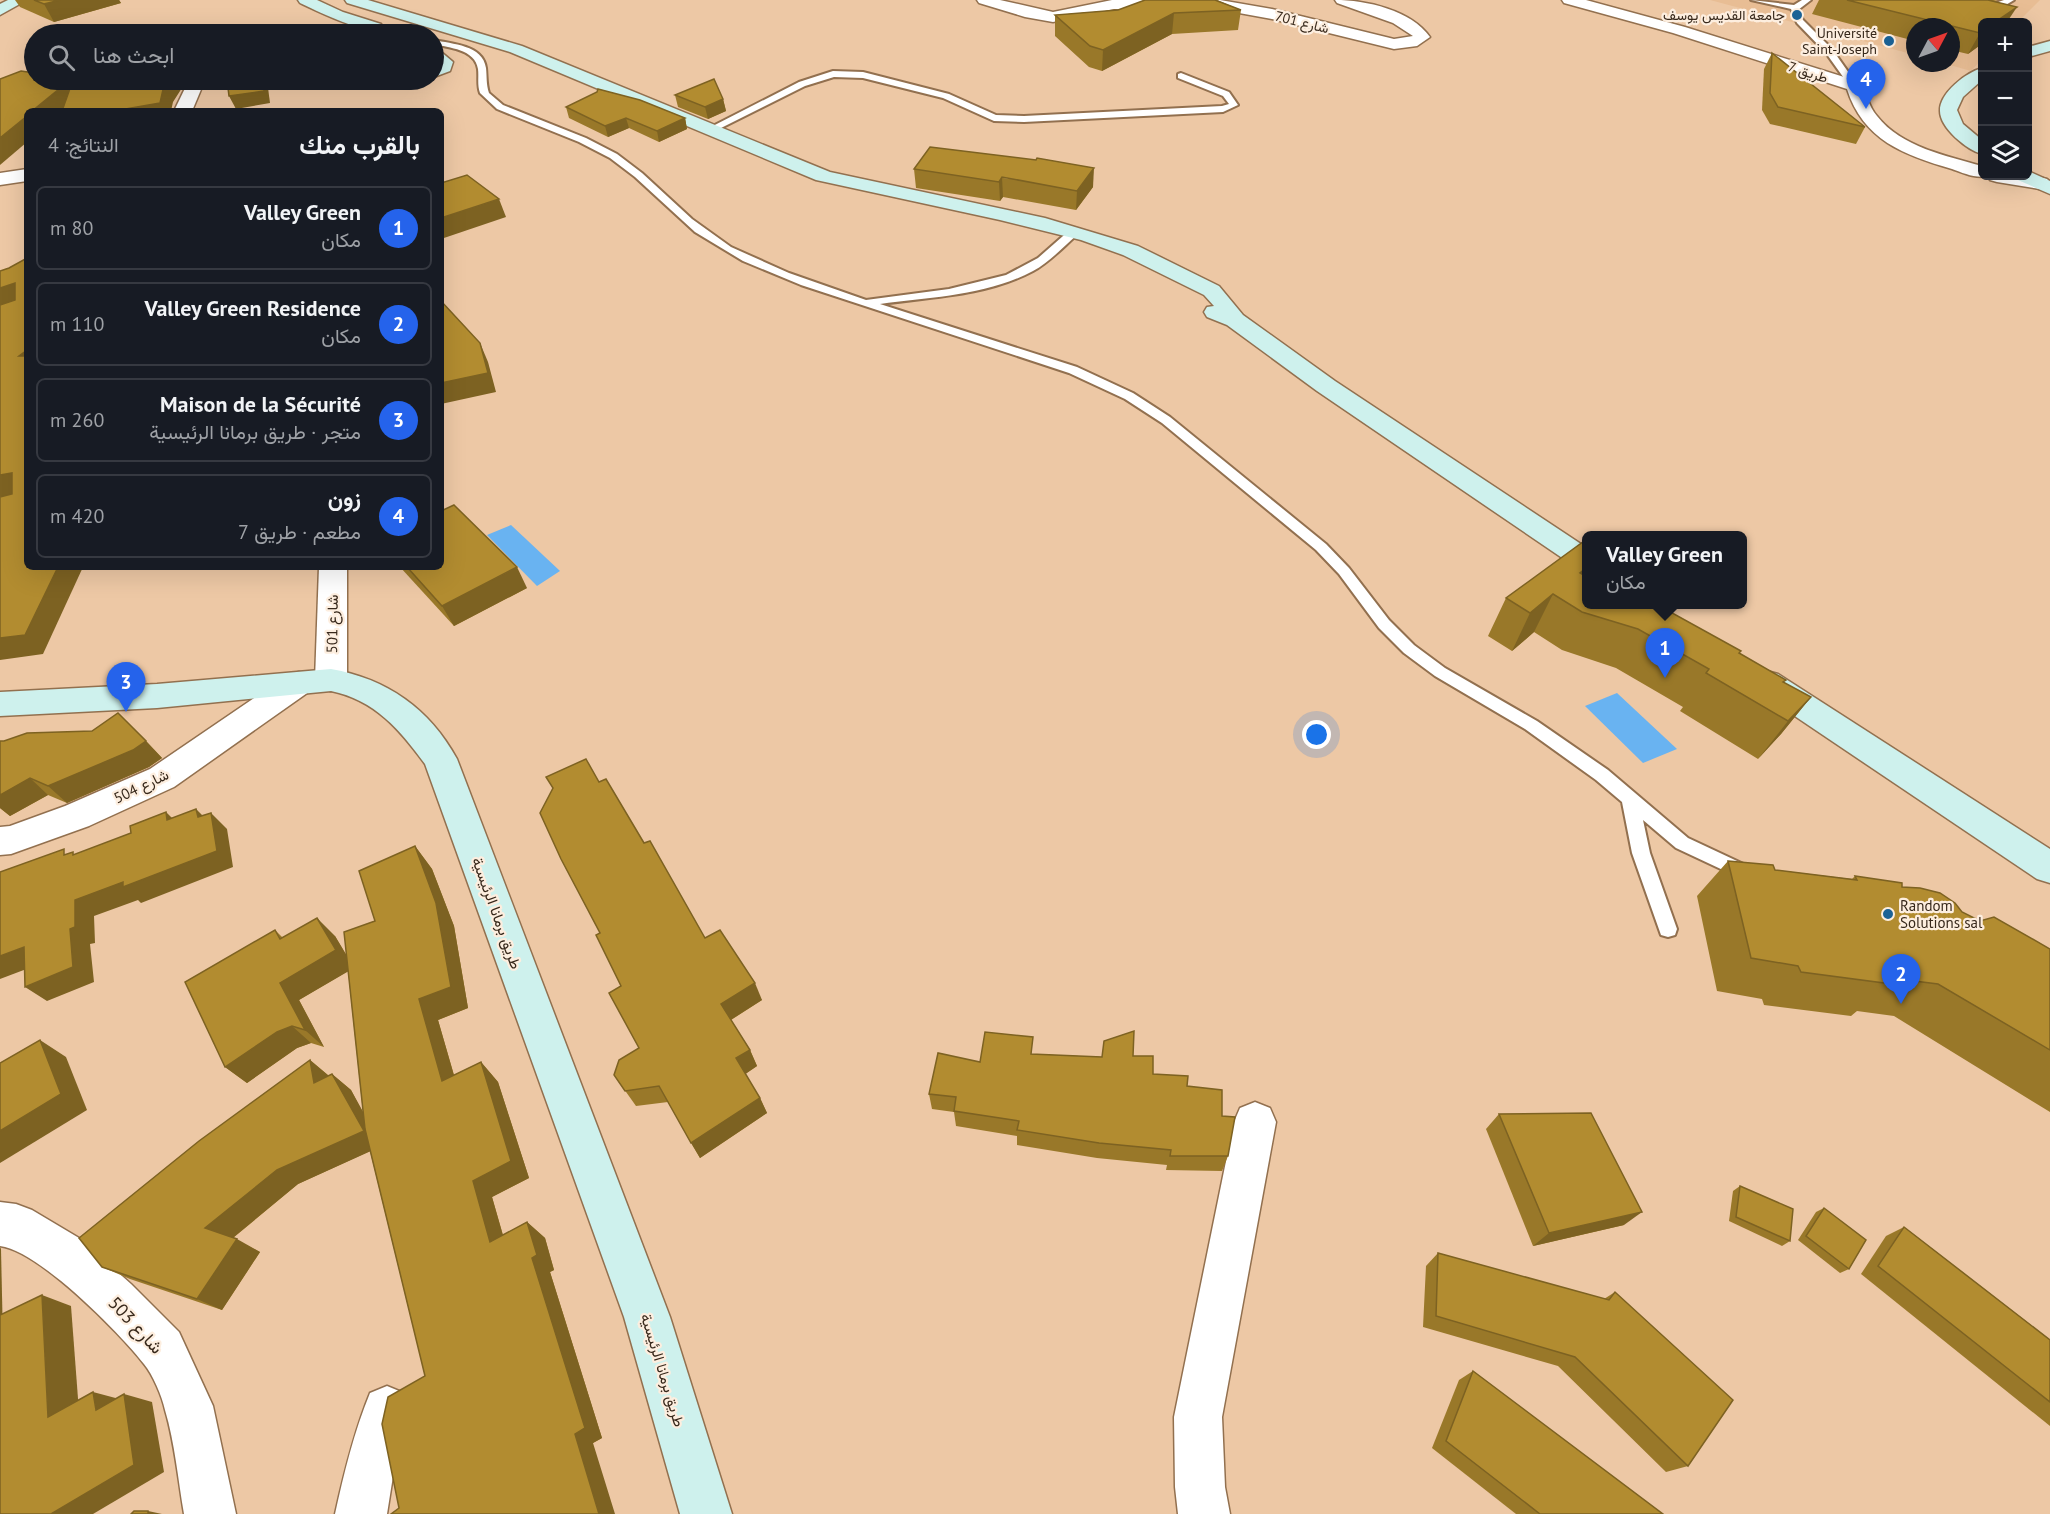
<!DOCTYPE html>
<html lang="ar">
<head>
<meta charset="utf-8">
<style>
	:root { --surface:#171b24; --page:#20242c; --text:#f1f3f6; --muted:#9ea1a6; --line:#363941; --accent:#2563eb }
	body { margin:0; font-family:"PT Sans",Vazirmatn,sans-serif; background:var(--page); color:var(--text); direction:rtl }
	.controls { position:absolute; right:18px; top:18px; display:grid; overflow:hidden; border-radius:9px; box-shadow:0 6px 24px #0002 }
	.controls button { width:54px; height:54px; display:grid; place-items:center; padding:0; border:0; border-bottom:2px solid var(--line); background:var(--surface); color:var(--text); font:30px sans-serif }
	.compass { position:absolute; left:1906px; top:18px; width:54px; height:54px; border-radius:50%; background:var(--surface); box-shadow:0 6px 24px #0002; rotate:49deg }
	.you { position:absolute; left:1317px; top:735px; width:21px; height:21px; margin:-15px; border:4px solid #fff; border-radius:50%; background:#1a73e8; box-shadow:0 0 0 9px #1a73e833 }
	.badge { display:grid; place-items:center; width:39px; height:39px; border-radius:50%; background:var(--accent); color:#fff; font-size:20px; font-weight:700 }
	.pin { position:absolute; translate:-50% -50px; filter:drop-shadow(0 2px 3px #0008) }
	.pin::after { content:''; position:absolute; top:32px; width:21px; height:18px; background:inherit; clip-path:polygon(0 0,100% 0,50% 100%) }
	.popup { position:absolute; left:1582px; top:531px; width:165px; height:78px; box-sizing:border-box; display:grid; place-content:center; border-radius:9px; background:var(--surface); filter:drop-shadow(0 2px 4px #0005); font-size:20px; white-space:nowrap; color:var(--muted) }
	.popup b { font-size:22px; color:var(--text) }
	.popup::after { content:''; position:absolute; left:50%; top:100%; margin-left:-12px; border:12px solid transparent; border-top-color:var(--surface) }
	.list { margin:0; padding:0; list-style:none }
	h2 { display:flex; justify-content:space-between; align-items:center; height:78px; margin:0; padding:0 24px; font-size:26px }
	h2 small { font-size:20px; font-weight:400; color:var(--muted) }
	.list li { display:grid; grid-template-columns:39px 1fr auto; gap:18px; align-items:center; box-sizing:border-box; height:84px; margin:0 12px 12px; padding:0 12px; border:2px solid var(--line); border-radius:9px }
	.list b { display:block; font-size:22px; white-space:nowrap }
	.list p { margin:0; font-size:20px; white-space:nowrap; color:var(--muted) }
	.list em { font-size:20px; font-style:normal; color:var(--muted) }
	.icon { flex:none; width:33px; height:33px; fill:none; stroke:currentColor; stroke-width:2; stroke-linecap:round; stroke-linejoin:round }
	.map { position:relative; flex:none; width:2050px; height:1514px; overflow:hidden; direction:ltr }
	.search { position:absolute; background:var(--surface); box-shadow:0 6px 24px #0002; left:24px; top:24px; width:420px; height:66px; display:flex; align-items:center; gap:15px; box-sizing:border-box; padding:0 21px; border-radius:33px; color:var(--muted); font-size:22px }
	.panel { position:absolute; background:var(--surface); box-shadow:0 6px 24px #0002; left:24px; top:108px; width:420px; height:462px; border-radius:9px; direction:rtl }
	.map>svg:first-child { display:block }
	.built { fill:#e8bd94 }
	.water { fill:#69b3f1 }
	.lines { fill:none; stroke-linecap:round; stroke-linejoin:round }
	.lane-casing { stroke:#92704f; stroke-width:4 }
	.street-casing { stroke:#92704f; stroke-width:3 }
	.secondary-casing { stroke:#92704f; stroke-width:3 }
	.lane { fill:#fff; fill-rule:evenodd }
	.street { fill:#fff; fill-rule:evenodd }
	.secondary { fill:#cef1ed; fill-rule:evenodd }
	.wall { fill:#997829 }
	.shaded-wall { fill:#7d6222 }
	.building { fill:#b28c30; stroke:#7d6222; stroke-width:1.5 }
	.poi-dot { fill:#1b6296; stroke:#fdeedf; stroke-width:2 }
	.labels { text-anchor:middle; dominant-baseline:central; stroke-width:4.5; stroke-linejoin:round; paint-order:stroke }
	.far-poi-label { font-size:14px; fill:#37281b; stroke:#fdeedf; text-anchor:end }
	.far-street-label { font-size:14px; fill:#37281b; stroke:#fdeedf }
	.street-label { font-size:15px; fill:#37281b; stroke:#fdeedf }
	.poi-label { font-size:15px; fill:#37281b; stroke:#fdeedf; text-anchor:start }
	.near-street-label { font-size:18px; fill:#37281b; stroke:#fdeedf }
</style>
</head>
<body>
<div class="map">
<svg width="2050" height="1514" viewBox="0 0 2050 1514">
	<rect width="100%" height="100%" fill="#edc8a5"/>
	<path class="built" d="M 1710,0 L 2040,0 L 2018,22 L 1982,22 L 1982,59 L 1971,71 L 1943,63 L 1951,63 L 1951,27 L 1915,27 L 1915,55 Z"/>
	<g class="water">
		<path d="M 511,525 L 560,571 L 537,586 L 487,535 Z"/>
		<path d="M 1617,693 L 1677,749 L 1643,763 L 1585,706 Z"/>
	</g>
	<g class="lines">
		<defs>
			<g id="lane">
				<path d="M 1751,0 L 1794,5 L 1802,0 L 1811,0 L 1798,10 L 1803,20 L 1832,49 L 1858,86 L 1857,88 L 1851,88 L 1826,53 L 1797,23 L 1791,9 Z"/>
				<path d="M 2004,0 L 2014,0 L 1999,9 L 1982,11 L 1978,9 Z"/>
				<path d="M 384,30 L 404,34 L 384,34 Z"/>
				<path d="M 434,40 C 452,44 483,45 486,68 C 487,77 486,84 489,93 L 503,105 L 586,138 L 617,154 L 642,173 L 692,219 L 731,247 L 789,273 L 866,300 L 949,289 L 1006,275 L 1038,258 L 1071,229 L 1079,229 L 1079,233 C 1064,246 1050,262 1033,271 C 986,296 931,297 880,304 L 1077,367 L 1133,393 L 1170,417 L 1326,544 L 1349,568 L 1389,620 L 1414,645 L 1445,668 L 1537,721 L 1608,770 L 1688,838 L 1752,868 L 1755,873 L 1752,878 L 1746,881 L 1740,878 L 1676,848 L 1643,820 L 1650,853 L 1677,929 L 1675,935 L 1668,937 L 1661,935 L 1632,853 L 1622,802 L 1596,780 L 1525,729 L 1435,676 L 1404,653 L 1379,628 L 1339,574 L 1316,550 L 1162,423 L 1125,399 L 1069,373 L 801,285 L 743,261 L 695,232 L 635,177 L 610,158 L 579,142 L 497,109 L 480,93 C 477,85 479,77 478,69 C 475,49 449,48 434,44 Z"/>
				<path d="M 833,71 L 863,72 L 949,94 L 996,115 L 1024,116 L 1222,106 L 1229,104 L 1223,96 L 1178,78 L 1178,74 L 1181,73 L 1229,92 L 1238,105 L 1223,112 L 1024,122 L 994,121 L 943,98 L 863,78 L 834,77 L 805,86 L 713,132 L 705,130 L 799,82 Z"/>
			</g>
			<g id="street">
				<path d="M 977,0 L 1000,0 L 1053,12 L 1112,0 L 1220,0 L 1272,9 L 1394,39 L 1413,36 L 1393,23 L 1337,3 L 1335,0 C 1366,0 1411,10 1430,37 L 1417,46 L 1394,49 L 1272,19 L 1217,9 L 1114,9 L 1053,22 L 1025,17 L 979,3 Z"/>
				<path d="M 1562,0 L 1586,0 L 1685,27 L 1860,82 C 1867,93 1868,106 1877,116 C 1901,147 1947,156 1982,166 L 1982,176 L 2028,175 L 2047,179 L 2050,183 L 2047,187 L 2040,189 L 1997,182 L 1990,180 L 1988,176 C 1976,179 1963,173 1952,169 C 1904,155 1863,140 1847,89 L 1673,33 L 1564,3 Z"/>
				<path d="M 189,80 L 205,80 L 192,111 L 174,111 Z"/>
				<path d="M 27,169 L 27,181 L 0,185 L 0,173 Z"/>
				<path d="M 319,567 L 347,567 L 347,680 L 342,688 L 331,691 L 320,688 L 315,680 Z"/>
				<path d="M 299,672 L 310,675 L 315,683 L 310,691 L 174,787 L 89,826 L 11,854 L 0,855 L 0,827 L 10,826 L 65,806 L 150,769 L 288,675 Z"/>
				<path d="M 1255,1102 L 1270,1108 L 1276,1122 L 1222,1417 L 1225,1487 L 1230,1514 L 1178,1514 L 1175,1487 L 1174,1417 L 1234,1122 L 1240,1108 Z"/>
				<path d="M 0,1202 L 16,1204 L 32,1210 L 79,1238 L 131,1284 L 179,1332 L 213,1406 L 236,1514 L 184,1514 C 178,1480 175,1443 165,1410 C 162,1396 153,1375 144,1364 C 119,1332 39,1251 0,1246 Z"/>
				<path d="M 387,1386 L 404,1393 L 411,1410 L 393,1476 L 387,1514 L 335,1514 C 344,1473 354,1432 370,1393 Z"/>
			</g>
			<g id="secondary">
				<path d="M 8,0 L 27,0 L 0,15 L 0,4 Z"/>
				<path d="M 298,0 L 317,0 L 343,12 L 381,24 L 383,27 L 381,30 C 364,34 317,11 300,3 Z"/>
				<path d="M 345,0 L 368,0 L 522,46 L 830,172 L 1045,218 L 1138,246 L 1219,286 L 1243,315 L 1335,381 L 1587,548 L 1587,570 L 1577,568 L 1317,391 L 1227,325 L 1207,317 L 1204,312 L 1207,307 L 1214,306 L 1204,295 L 1123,255 L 1081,240 L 1000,220 L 816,180 L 510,52 L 347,3 Z"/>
				<path d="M 2050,41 L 2050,51 L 2028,57 L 2028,47 Z"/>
				<path d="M 434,49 L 440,51 L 453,62 L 450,71 L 434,77 L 434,66 L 436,63 L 434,61 Z"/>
				<path d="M 1982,68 L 1982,80 L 1963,97 L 1957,110 L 1963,124 L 1982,140 L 1982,154 C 1967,150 1940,128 1940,111 C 1939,93 1967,72 1982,68 Z"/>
				<path d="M 2028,171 L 2050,181 L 2050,194 L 2018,180 L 2015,176 L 2028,176 Z"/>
				<path d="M 331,669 C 387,679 429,708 457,759 L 670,1317 L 732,1514 L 680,1514 L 624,1317 L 425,764 C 400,730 375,700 331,691 L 157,708 L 0,716 L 0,692 L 157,684 Z"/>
				<path d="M 1767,671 L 1778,674 L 2050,849 L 2050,883 L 2037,879 L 1756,690 L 1751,682 L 1756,674 Z"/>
			</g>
		</defs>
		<use href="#lane" class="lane-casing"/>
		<use href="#street" class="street-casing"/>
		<use href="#secondary" class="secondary-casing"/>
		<use href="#lane" class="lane"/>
		<use href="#street" class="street"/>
		<use href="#secondary" class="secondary"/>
	</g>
	<g class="wall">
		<path d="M 15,0 L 119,0 L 121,3 L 54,22 L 20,7 Z"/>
		<path d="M 1145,0 L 1217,0 L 1241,10 L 1238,30 L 1172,34 L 1102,71 L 1089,67 L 1055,36 L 1055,15 L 1118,10 Z"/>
		<path d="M 1819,0 L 1998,0 L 1993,1 L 1983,43 L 1968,54 L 1951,50 L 1951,27 L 1915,27 L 1915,41 L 1812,14 Z"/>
		<path d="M 1772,53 L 1865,127 L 1856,144 L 1770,124 L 1762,110 L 1764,69 Z"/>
		<path d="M 675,95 L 723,99 L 726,111 L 708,119 L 678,107 Z"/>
		<path d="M 566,107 L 685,118 L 687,129 L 659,142 L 629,128 L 608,137 L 569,118 Z"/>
		<path d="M 914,169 L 1093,187 L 1076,210 L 1003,197 L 1000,201 L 916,188 Z"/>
		<path d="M 1587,539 L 1587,604 L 1739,653 L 1784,683 L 1811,697 L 1781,734 L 1758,759 L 1680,711 L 1683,707 L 1616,668 L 1562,650 L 1534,632 L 1512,651 L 1488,636 L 1506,598 Z"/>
		<path d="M 400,567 L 441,567 L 527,588 L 454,626 Z"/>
		<path d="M 0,741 L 146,741 L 162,758 L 149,767 L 67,803 L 48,795 L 10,816 L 0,808 Z"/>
		<path d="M 599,782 L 644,843 L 705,938 L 762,1000 L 731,1020 L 750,1050 L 757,1066 L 745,1074 L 760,1098 L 767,1113 L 700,1158 L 668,1102 L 636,1106 L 614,1075 L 639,1048 L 621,986 L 600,933 Z"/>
		<path d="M 415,846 L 432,869 L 454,926 L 468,1008 L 438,1020 L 454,1075 L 481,1062 L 498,1082 L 529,1178 L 492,1197 L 503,1235 L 527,1222 L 545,1238 L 554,1270 L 550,1272 L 602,1438 L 593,1443 L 399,1508 L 425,1376 L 370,1151 L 298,1184 L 233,1238 L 260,1252 L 222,1310 L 130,1279 L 102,1267 L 310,1060 L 329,1076 L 332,1074 L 351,1090 L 363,1113 L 348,971 L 299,1000 L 324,1047 L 311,1043 L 297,1048 L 247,1083 L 225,1067 L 275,930 L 283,938 L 335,936 L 347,956 L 375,921 Z"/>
		<path d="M 1728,861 L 1775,870 L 1852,879 L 1855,876 L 1902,887 L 1962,912 L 1980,921 L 2050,949 L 2050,1112 L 1894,1016 L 1857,1011 L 1851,1016 L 1764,1005 L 1762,999 L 1717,991 L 1697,896 Z"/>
		<path d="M 1033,1054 L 1102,1057 L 1133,1056 L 1153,1074 L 1187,1086 L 1222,1116 L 1228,1156 L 1222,1171 L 1166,1170 L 1167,1165 L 1097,1158 L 1017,1145 L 1017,1136 L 956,1126 L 954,1112 L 932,1109 L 929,1094 L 980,1062 Z"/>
		<path d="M 1499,1114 L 1624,1225 L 1533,1246 L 1486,1129 Z"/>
		<path d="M 1740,1186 L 1790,1241 L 1782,1246 L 1729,1221 L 1733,1191 Z"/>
		<path d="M 1824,1208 L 1849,1269 L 1840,1273 L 1798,1240 L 1816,1212 Z"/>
		<path d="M 1904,1227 L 2050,1340 L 2050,1426 L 1861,1274 L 1886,1236 Z"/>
		<path d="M 1438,1253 L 1604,1299 L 1615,1292 L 1688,1466 L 1666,1472 L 1558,1366 L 1423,1327 L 1426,1266 Z"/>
		<path d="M 1473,1371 L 1663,1514 L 1516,1514 L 1432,1448 L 1459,1380 Z"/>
	</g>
	<g class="shaded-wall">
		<path d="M 60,0 L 119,0 L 121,3 L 54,22 L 44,4 Z"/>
		<path d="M 2017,7 L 2007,22 L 1995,22 Z"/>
		<path d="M 1174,13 L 1172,34 L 1102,71 L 1103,50 Z"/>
		<path d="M 1983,31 L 1983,43 L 1968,54 L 1980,33 Z"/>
		<path d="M 70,80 L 72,80 L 81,95 L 62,111 L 32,111 Z"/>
		<path d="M 168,80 L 187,80 L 173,102 L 171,111 L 114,111 L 164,85 Z"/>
		<path d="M 263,80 L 267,80 L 270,103 L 236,109 L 229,96 Z"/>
		<path d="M 723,99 L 726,111 L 708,119 L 705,107 Z"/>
		<path d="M 27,116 L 27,142 L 0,165 L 0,138 Z"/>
		<path d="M 626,118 L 629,128 L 608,137 L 605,126 Z"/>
		<path d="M 685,118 L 687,129 L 659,142 L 657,131 Z"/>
		<path d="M 1094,168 L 1093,187 L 1076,210 L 1077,191 Z"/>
		<path d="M 1002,177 L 1003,197 L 1000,201 L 999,182 Z"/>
		<path d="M 499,199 L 506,217 L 441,239 L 441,218 Z"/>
		<path d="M 15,283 L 27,299 L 0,310 L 0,288 Z"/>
		<path d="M 480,343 L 488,362 L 496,392 L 441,404 L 441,383 Z"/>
		<path d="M 27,350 L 27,367 L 19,356 Z"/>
		<path d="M 12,473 L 27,491 L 0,497 L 0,475 Z"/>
		<path d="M 58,567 L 83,567 L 43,654 L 0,660 L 0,638 Z"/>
		<path d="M 517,567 L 527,588 L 454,626 L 442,606 Z"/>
		<path d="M 1587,567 L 1587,587 L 1580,573 Z"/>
		<path d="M 1553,594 L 1534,632 L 1512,651 L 1530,613 Z"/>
		<path d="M 1811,697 L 1781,734 L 1758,759 L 1788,721 Z"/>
		<path d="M 146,741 L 162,758 L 149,767 L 67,803 L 48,786 Z"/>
		<path d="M 30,778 L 48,795 L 10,816 L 0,808 L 0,795 Z"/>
		<path d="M 196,809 L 212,825 L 198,817 Z"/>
		<path d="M 166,812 L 183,829 L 167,820 Z"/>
		<path d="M 211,813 L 227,829 L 233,867 L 141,903 L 138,900 L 94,916 L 95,943 L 90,944 L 94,982 L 47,1001 L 25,987 L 70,929 L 75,900 Z"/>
		<path d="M 415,846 L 432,869 L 454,926 L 468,1008 L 438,1020 L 461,1100 L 442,1081 L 419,999 Z"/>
		<path d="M 317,918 L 335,936 L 354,968 L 299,1000 L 324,1047 L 305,1030 L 280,983 Z"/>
		<path d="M 24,947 L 45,962 L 0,979 L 0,956 Z"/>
		<path d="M 755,983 L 762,1000 L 729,1021 L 721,1004 Z"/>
		<path d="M 292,1026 L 311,1043 L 297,1048 L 247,1083 L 225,1067 L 277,1032 Z"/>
		<path d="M 40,1040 L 66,1057 L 87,1110 L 0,1163 L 0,1131 Z"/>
		<path d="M 750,1050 L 757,1066 L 744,1075 L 736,1058 Z"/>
		<path d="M 310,1060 L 329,1076 L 314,1083 Z"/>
		<path d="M 481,1062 L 498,1082 L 529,1178 L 492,1197 L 509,1257 L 490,1242 L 473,1181 Z"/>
		<path d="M 332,1074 L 351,1090 L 382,1146 L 298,1184 L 229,1241 L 205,1228 Z"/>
		<path d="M 760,1098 L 767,1113 L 700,1158 L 691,1143 Z"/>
		<path d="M 1642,1212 L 1624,1225 L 1533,1246 L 1549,1233 Z"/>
		<path d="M 527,1222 L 545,1238 L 554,1270 L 550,1272 L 602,1438 L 593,1443 L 615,1514 L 599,1514 L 575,1434 L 532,1258 Z"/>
		<path d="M 237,1239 L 260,1252 L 222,1310 L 197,1299 Z"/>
		<path d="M 0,1247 L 1,1249 L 3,1340 L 0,1339 Z"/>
		<path d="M 42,1295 L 71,1306 L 80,1425 L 48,1417 Z"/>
		<path d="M 93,1392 L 123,1400 L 96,1410 Z"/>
		<path d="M 124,1394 L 152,1402 L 164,1472 L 93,1514 L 51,1514 Z"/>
		<path d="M 148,1511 L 162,1514 L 148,1514 Z"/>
	</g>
	<g class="building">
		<path d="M 34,0 L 60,0 L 44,4 Z"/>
		<path d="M 1145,0 L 1215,0 L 1241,10 L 1174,13 L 1103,50 L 1090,46 L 1055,15 L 1118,10 Z"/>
		<path d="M 1847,0 L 1988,0 L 2017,7 L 1995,22 L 1983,22 L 1983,31 L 1980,33 Z"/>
		<path d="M 1772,53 L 1865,127 L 1778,107 L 1770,93 Z"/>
		<path d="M 21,71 L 34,73 L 34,80 L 70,80 L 32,111 L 27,111 L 27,116 L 0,138 L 0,79 Z"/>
		<path d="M 714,79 L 723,99 L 705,107 L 675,95 Z"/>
		<path d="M 73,80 L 168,80 L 164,85 L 160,103 L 114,111 L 62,111 Z"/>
		<path d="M 227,80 L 263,80 L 264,91 L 229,96 Z"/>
		<path d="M 598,89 L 640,100 L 685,118 L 657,131 L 626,118 L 605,126 L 566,107 L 597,92 Z"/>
		<path d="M 930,147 L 1036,160 L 1037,158 L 1094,168 L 1077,191 L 1002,177 L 999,182 L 914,169 Z"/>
		<path d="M 467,175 L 499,199 L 441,218 L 441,183 Z"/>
		<path d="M 27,258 L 27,350 L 19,356 L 27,356 L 27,567 L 58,567 L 25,635 L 0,638 L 0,497 L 12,494 L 12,473 L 0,475 L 0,305 L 15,300 L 15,283 L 0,288 L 0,271 L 9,268 Z"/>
		<path d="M 441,301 L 480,343 L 488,373 L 441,383 Z"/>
		<path d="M 454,505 L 517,567 L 442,606 L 407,567 L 441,567 L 441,511 Z"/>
		<path d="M 1587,539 L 1587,567 L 1580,573 L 1587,577 L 1587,604 L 1656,604 L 1741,651 L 1739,653 L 1786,680 L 1783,682 L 1811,697 L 1788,721 L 1706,673 L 1709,669 L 1638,629 L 1582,612 L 1553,594 L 1530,613 L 1506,598 Z"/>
		<path d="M 118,713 L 146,741 L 133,750 L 48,786 L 30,778 L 0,795 L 0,741 L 4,741 L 27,733 L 92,731 Z"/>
		<path d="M 586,759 L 599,782 L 606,779 L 644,843 L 650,841 L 705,938 L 720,930 L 755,983 L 721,1004 L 750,1050 L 736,1058 L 760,1098 L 691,1143 L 659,1086 L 625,1091 L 614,1075 L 619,1060 L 639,1048 L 609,993 L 621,986 L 596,935 L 600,933 L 561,859 L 540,813 L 553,788 L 546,777 Z"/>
		<path d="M 196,809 L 198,817 L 211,813 L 217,851 L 123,887 L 123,882 L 75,900 L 75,927 L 70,929 L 73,967 L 25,987 L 24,947 L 0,956 L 0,872 L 64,849 L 64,855 L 73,852 L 73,855 L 131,833 L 130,826 L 166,812 L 167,820 Z"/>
		<path d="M 415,846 L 436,903 L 451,987 L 419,999 L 442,1081 L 481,1062 L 511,1161 L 473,1181 L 490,1242 L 527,1222 L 537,1255 L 532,1258 L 585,1428 L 575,1434 L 599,1514 L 391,1514 L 399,1508 L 382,1424 L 388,1397 L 425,1376 L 365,1129 L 344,932 L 375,921 L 359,871 Z"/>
		<path d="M 1728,861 L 1773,865 L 1775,870 L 1857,880 L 1855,876 L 1902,883 L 1902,887 L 1920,888 L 1940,893 L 1955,903 L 1962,912 L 1980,921 L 1994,917 L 2050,949 L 2050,1050 L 1938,984 L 1890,978 L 1892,984 L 1801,972 L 1798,966 L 1751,958 Z"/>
		<path d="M 317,918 L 336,950 L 280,983 L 305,1030 L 292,1026 L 277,1032 L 225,1067 L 185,982 L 275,930 L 280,939 Z"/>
		<path d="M 1134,1031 L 1133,1056 L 1153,1056 L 1153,1074 L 1188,1076 L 1187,1086 L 1222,1090 L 1222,1116 L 1235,1117 L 1228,1156 L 1170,1156 L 1171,1150 L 1099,1143 L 1017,1130 L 1019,1121 L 954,1111 L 956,1097 L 929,1094 L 938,1053 L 980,1062 L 985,1032 L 1033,1037 L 1031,1054 L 1102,1057 L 1104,1041 Z"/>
		<path d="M 40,1040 L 61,1094 L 0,1131 L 0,1063 Z"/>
		<path d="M 310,1060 L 314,1083 L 332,1074 L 364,1131 L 277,1170 L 205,1228 L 237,1239 L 197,1299 L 102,1267 L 79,1238 L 199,1141 Z"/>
		<path d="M 1591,1113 L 1642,1212 L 1549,1233 L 1499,1114 Z"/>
		<path d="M 1740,1186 L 1793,1209 L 1790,1241 L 1736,1217 Z"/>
		<path d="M 1824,1208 L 1866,1240 L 1849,1269 L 1806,1236 Z"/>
		<path d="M 1904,1227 L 2050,1340 L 2050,1402 L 1878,1266 Z"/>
		<path d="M 1438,1253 L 1609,1300 L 1615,1292 L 1733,1400 L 1688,1466 L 1575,1357 L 1436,1316 Z"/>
		<path d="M 42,1295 L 48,1417 L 93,1392 L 96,1410 L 124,1394 L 134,1465 L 51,1514 L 0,1514 L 0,1315 Z"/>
		<path d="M 1473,1371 L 1663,1514 L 1540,1514 L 1446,1441 Z"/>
		<path d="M 134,1511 L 148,1511 L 148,1514 L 131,1514 Z"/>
	</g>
	<g class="poi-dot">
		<circle cx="1797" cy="15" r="6"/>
		<circle cx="1889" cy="41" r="6"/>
		<circle cx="1888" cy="914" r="6"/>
	</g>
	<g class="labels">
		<g class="far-poi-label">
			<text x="1785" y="15">جامعة القديس يوسف</text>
			<text x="1877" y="33">Université<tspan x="1877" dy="16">Saint-Joseph</tspan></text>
		</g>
		<g class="far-street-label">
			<text transform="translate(1302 22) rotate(14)">شارع 701</text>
			<text transform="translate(1808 72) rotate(18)">طريق 7</text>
		</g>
		<g class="street-label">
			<text transform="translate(332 624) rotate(-89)">شارع 501</text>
			<text transform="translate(141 786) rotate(-26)">شارع 504</text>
			<text transform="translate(497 913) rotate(70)">طريق برمانا الرئيسية</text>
			<text transform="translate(663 1370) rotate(73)">طريق برمانا الرئيسية</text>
		</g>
		<g class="poi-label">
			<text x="1900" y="905">Random<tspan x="1900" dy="17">Solutions sal</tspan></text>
		</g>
		<g class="near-street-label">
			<text transform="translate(136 1325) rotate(47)">شارع 503</text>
		</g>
	</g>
</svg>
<div class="controls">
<button>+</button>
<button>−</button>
<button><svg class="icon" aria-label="layers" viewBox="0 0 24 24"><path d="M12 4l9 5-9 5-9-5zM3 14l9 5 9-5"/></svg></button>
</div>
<svg class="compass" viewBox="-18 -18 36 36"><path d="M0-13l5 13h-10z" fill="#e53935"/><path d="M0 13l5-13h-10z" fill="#9ea1a6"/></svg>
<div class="you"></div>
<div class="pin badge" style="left:1665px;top:678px">1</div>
<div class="popup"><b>Valley Green</b>مكان</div>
<div class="pin badge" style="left:1901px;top:1004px">2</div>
<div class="pin badge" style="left:126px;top:712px">3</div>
<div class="pin badge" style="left:1866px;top:109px">4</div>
<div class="search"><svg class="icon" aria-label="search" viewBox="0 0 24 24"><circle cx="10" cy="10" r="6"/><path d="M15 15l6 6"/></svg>ابحث هنا</div>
<section class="panel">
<h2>بالقرب منك<small>النتائج: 4</small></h2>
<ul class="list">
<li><span class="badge">1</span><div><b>Valley Green</b><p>مكان</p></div><em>80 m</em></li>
<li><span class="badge">2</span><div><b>Valley Green Residence</b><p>مكان</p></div><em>110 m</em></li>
<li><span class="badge">3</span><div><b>Maison de la Sécurité</b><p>متجر · طريق برمانا الرئيسية</p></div><em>260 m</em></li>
<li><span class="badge">4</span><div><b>زون</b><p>مطعم · طريق 7</p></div><em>420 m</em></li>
</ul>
</section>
</div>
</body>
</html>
